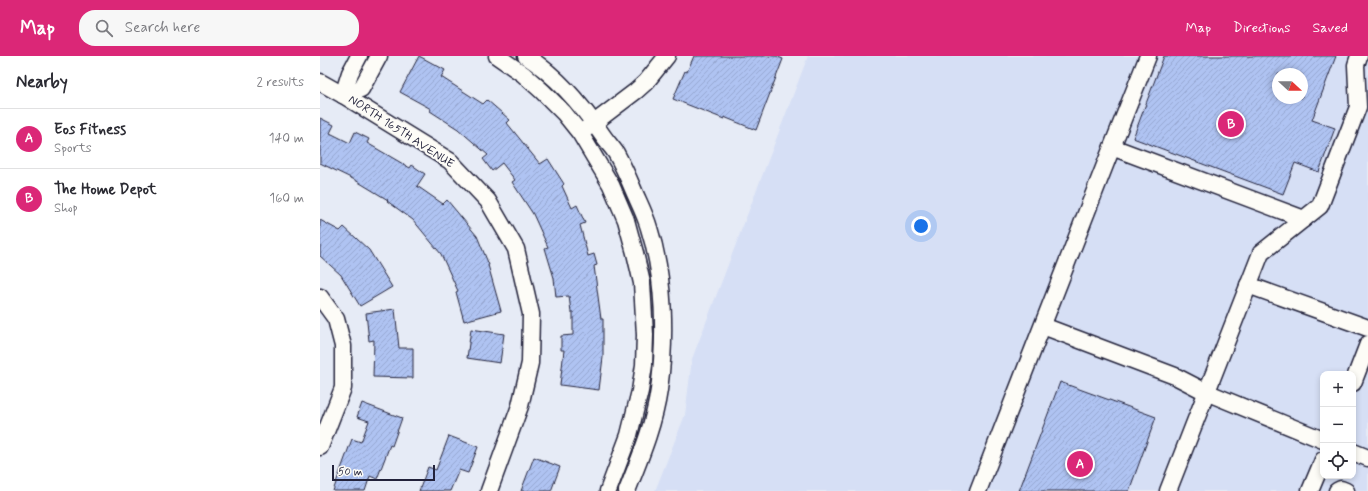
<!DOCTYPE html>
<html lang="en">
<head>
<meta charset="utf-8">
<style>
	:root { --surface:#fff; --page:#f7f7f7; --text:#2b2b33; --muted:#7c7c81; --line:#e1e1e2; --accent:#db2777 }
	body { margin:0; font-family:Mynerve,sans-serif; background:var(--page); color:var(--text) }
	.controls { position:absolute; right:12px; bottom:12px; display:grid; overflow:hidden; border-radius:8px; box-shadow:0 2px 6px #0003 }
	.controls button { width:36px; height:36px; display:grid; place-items:center; padding:0; border:0; border-bottom:1px solid var(--line); background:var(--surface); color:var(--text); font:20px sans-serif }
	.compass { position:absolute; left:952px; top:12px; width:36px; height:36px; border-radius:50%; background:var(--surface); box-shadow:0 2px 6px #0003; rotate:111deg }
	.scale { position:absolute; left:12px; bottom:10px; width:103px; box-sizing:border-box; padding-left:4px; border:2px solid #22223b; border-top:0; font-size:11px; line-height:14px; white-space:nowrap; color:#22223b; -webkit-text-stroke:3px #fdfcf7; paint-order:stroke }
	.you { position:absolute; left:601px; top:170px; width:14px; height:14px; margin:-10px; border:3px solid #fff; border-radius:50%; background:#1a73e8; box-shadow:0 0 0 6px #1a73e833 }
	.badge { display:grid; place-items:center; width:26px; height:26px; border-radius:50%; background:var(--accent); color:#fff; font-size:13px; font-weight:700 }
	.pin { position:absolute; translate:-50% -50%; border:2px solid #fff; box-shadow:0 1px 4px #0006 }
	.list { margin:0; padding:0; list-style:none }
	h2 { display:flex; justify-content:space-between; align-items:center; height:52px; margin:0; padding:0 16px; font-size:17px }
	h2 small { font-size:13px; font-weight:400; color:var(--muted) }
	.list li { display:grid; grid-template-columns:26px 1fr auto; gap:12px; align-items:center; box-sizing:border-box; height:60px; padding:0 16px; border-top:1px solid var(--line) }
	.list b { display:block; font-size:15px; white-space:nowrap }
	.list p { margin:0; font-size:13px; white-space:nowrap; color:var(--muted) }
	.list em { font-size:13px; font-style:normal; color:var(--muted) }
	.icon { flex:none; width:22px; height:22px; fill:none; stroke:currentColor; stroke-width:2; stroke-linecap:round; stroke-linejoin:round }
	.map { position:relative; flex:none; width:1048px; height:435px; overflow:hidden }
	header { display:flex; align-items:center; gap:24px; box-sizing:border-box; height:56px; padding:0 20px; background:var(--accent); color:#fff }
	header strong { font-size:19px }
	nav { display:flex; gap:22px; margin-inline-start:auto; font-size:14px }
	.search { width:280px; height:36px; background:var(--page); display:flex; align-items:center; gap:10px; box-sizing:border-box; padding:0 14px; border-radius:16px; color:var(--muted); font-size:15px }
	main { display:flex }
	aside { flex:1; background:var(--surface) }
	.map>svg:first-child { display:block }
	.built { fill:#d6dff5; fill-rule:evenodd }
	.building { fill:url(#building-hatch); stroke:#22223b; fill-rule:evenodd }
	.lines { fill:none; stroke-linecap:round; stroke-linejoin:round }
	.minor-casing { stroke:#22223b; stroke-width:19 }
	.minor { stroke:#fdfcf7; stroke-width:16 }
	.labels { text-anchor:middle; dominant-baseline:central; stroke-width:4; stroke-linejoin:round; paint-order:stroke }
	.street-label { font-size:12px; fill:#22223b; stroke:#fdfcf7 }
</style>
</head>
<body>
<header>
<strong>Map</strong>
<div class="search"><svg class="icon" aria-label="search" viewBox="0 0 24 24"><circle cx="10" cy="10" r="6"/><path d="M15 15l6 6"/></svg>Search here</div>
<nav><a>Map</a><a>Directions</a><a>Saved</a></nav>
</header>
<main>
<aside>
<h2>Nearby<small>2 results</small></h2>
<ul class="list">
<li><span class="badge">A</span><div><b>Eos Fitness</b><p>Sports</p></div><em>140 m</em></li>
<li><span class="badge">B</span><div><b>The Home Depot</b><p>Shop</p></div><em>160 m</em></li>
</ul>
</aside>
<div class="map">
<svg width="1048" height="435" viewBox="0 0 1048 435">
	<defs>
		<pattern id="building-hatch" width="6" height="6" patternUnits="userSpaceOnUse"><rect width="6" height="6" fill="#afc3f2"/><path d="M-1 1l2-2M0 6l6-6M5 7l2-2" fill="none" stroke="#96a7d0"/></pattern>
	</defs>
	<rect width="100%" height="100%" fill="#e6ebf6"/>
	<filter id="ink" filterUnits="userSpaceOnUse"><feTurbulence type="fractalNoise" baseFrequency=".025" numOctaves="2"/><feDisplacementMap in="SourceGraphic" scale="8" xChannelSelector="R" yChannelSelector="G"/><feConvolveMatrix kernelMatrix="1 2 1 2 8 2 1 2 1" color-interpolation-filters="sRGB"/></filter>
	<g filter="url(#ink)">
		<path class="built" d="M 488,0 L 1048,0 L 1048,435 L 335,435 L 365,359 L 372,303 ZM 958,18 L 982,18 L 982,42 L 958,42 ZM 1003,318 L 1033,318 L 1033,420 L 1003,420 Z"/>
		<g class="building">
			<path d="M 99,0 L 125,14 L 121,21 L 163,48 L 167,44 L 190,64 L 187,67 L 220,108 L 228,103 L 244,128 L 242,130 L 252,152 L 257,149 L 265,167 L 260,169 L 268,200 L 274,198 L 277,209 L 274,210 L 281,263 L 283,263 L 283,301 L 279,334 L 240,329 L 244,294 L 241,294 L 241,280 L 253,279 L 253,256 L 251,256 L 249,240 L 236,241 L 234,222 L 225,192 L 228,191 L 213,158 L 192,126 L 195,124 L 182,107 L 172,115 L 163,103 L 168,99 L 138,73 L 110,55 L 111,53 L 80,36 Z"/>
			<path d="M 374,0 L 456,0 L 463,3 L 436,74 L 404,61 L 404,63 L 353,43 L 365,15 L 367,16 Z"/>
			<path d="M 844,0 L 1016,0 L 992,64 L 1015,72 L 999,116 L 975,107 L 963,138 L 813,82 ZM 958,18 L 982,18 L 982,42 L 958,42 Z"/>
			<path d="M 0,62 L 14,69 L 10,77 L 30,87 L 35,76 L 49,83 L 47,87 L 90,112 L 92,109 L 105,118 L 97,130 L 123,148 L 127,144 L 157,180 L 169,209 L 168,209 L 181,255 L 144,265 L 136,236 L 138,235 L 121,198 L 93,164 L 67,145 L 68,144 L 35,124 L 0,107 Z"/>
			<path d="M 0,164 L 20,175 L 24,171 L 49,194 L 72,231 L 40,250 L 21,219 L 0,200 Z"/>
			<path d="M 75,253 L 79,292 L 93,292 L 93,322 L 53,321 L 54,284 L 49,285 L 46,257 Z"/>
			<path d="M 151,273 L 184,278 L 180,307 L 147,302 Z"/>
			<path d="M 740,326 L 836,361 L 809,435 L 699,435 Z"/>
			<path d="M 42,347 L 82,362 L 72,390 L 70,389 L 57,423 L 50,420 L 45,435 L 13,435 L 32,383 L 41,386 L 49,365 L 37,361 Z"/>
			<path d="M 129,380 L 158,391 L 148,417 L 139,414 L 130,435 L 99,435 L 108,411 L 116,414 Z"/>
			<path d="M 214,401 L 240,411 L 231,435 L 201,435 Z"/>
		</g>
		<g class="lines">
			<defs>
				<g id="minor">
					<path d="M 177,0 L 203,18 L 222,35 L 244,57 L 260,77 L 291,129 L 306,164 L 315,197 L 322,227 L 325,279 L 324,309 L 320,335 L 309,379 L 288,435"/>
					<path d="M 206,0 C 237,20 262,49 283,80 C 287,86 292,91 296,97 C 302,108 308,121 313,133 C 318,145 325,158 329,172 C 345,222 346,282 339,334 C 334,369 320,402 307,435"/>
					<path d="M 0,26 L 23,39 L 130,105 L 168,145 L 196,193 L 211,258 L 210,307 L 200,350 L 169,435"/>
					<path d="M 23,39 L 41,33 L 59,0"/>
					<path d="M 23,39 L 30,17 L 39,0"/>
					<path d="M 266,73 L 316,35 L 326,26 L 347,0"/>
					<path d="M 792,91 L 828,0"/>
					<path d="M 928,229 L 1048,272"/>
					<path d="M 0,241 L 16,263 L 23,290 L 23,332 L 0,391"/>
					<path d="M 723,270 L 855,320 L 886,336 L 1003,384"/>
					<path d="M 1033,327 L 1048,288"/>
					<path d="M 1033,396 L 1048,402"/>
					<path d="M 658,435 L 792,91 L 984,163"/>
					<path d="M 848,435 L 941,197 L 1000,150 L 1038,51 L 1036,9 L 1039,0"/>
					<path d="M 990,435 L 1003,404"/>
					<path d="M 1017,435 L 1021,433 L 1026,435"/>
				</g>
			</defs>
			<use href="#minor" class="minor-casing"/>
			<use href="#minor" class="minor"/>
		</g>
	</g>
	<g class="labels">
		<g class="street-label">
			<text transform="translate(81 76) rotate(33)">NORTH 165TH AVENUE</text>
		</g>
	</g>
</svg>
<div class="controls">
<button>+</button>
<button>−</button>
<button><svg class="icon" aria-label="locate" viewBox="0 0 24 24"><circle cx="12" cy="12" r="6"/><path d="M12 2v4M12 18v4M2 12h4M18 12h4"/></svg></button>
</div>
<svg class="compass" viewBox="-18 -18 36 36"><path d="M0-13l5 13h-10z" fill="#e53935"/><path d="M0 13l5-13h-10z" fill="#7c7c81"/></svg>
<div class="scale">50 m</div>
<div class="you"></div>
<div class="pin badge" style="left:760px;top:408px">A</div>
<div class="pin badge" style="left:911px;top:68px">B</div>
</div>
</main>
</body>
</html>
